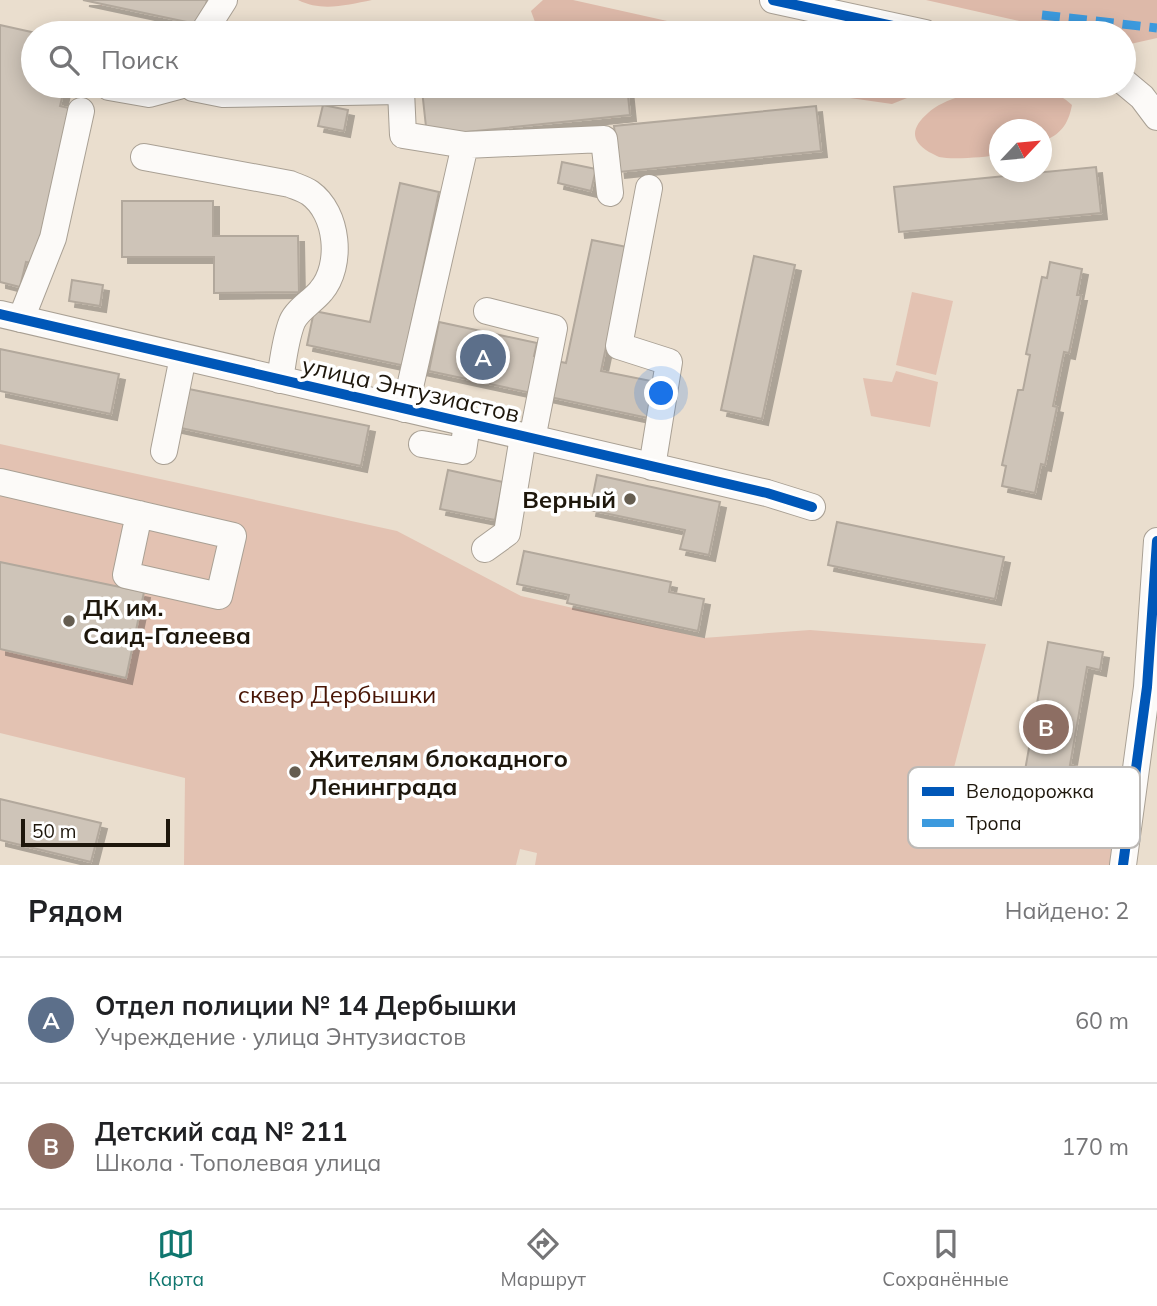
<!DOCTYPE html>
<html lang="ru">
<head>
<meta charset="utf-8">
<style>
	:root { --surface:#fff; --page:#f6f6f6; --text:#202124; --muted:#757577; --line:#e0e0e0; --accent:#0f766e }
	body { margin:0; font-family:Mulish,sans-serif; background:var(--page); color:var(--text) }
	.compass { position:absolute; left:989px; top:119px; width:63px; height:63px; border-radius:50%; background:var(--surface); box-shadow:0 4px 18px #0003; rotate:64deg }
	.scale { position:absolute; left:21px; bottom:18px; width:149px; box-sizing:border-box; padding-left:7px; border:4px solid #1e170c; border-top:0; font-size:19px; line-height:24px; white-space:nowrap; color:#1e170c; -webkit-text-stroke:5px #fff; paint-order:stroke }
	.you { position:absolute; left:662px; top:394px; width:24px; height:24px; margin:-18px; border:5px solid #fff; border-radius:50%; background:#1a73e8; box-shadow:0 0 0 10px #1a73e833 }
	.badge { display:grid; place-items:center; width:46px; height:46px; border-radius:50%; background:var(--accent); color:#fff; font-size:23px; font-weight:700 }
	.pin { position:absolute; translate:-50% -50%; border:4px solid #fff; box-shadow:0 2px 7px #0006 }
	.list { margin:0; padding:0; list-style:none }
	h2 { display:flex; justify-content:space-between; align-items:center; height:91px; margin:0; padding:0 28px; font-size:30px }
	h2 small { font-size:23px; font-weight:400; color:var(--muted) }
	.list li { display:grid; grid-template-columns:46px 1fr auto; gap:21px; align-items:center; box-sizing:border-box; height:126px; padding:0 28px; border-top:2px solid var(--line) }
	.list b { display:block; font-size:26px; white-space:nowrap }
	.list p { margin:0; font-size:23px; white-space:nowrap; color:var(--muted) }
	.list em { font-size:23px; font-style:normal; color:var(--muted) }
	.icon { flex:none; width:38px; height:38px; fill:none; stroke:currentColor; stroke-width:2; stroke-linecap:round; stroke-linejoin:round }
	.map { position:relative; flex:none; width:1157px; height:865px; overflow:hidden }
	.search { position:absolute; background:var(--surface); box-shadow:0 4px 18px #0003; left:21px; right:21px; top:21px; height:77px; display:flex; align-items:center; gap:18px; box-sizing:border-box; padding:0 24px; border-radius:38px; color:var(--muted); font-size:26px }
	.sheet { height:343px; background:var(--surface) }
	nav { display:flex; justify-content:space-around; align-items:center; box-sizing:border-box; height:98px; border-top:2px solid var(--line); background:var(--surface); font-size:19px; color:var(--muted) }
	nav a { display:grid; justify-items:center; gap:4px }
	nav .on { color:var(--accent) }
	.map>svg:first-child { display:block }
	.green { fill:#e3c2b2 }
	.forest { fill:#ddb9a9 }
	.building { fill:#cec4b8; stroke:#b2a89c; stroke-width:2; filter:url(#shadow) }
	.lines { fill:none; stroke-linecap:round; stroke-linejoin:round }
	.minor-casing { stroke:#a9a094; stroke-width:28 }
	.minor { stroke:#fcfaf8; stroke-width:26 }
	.quiet { stroke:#3c9ade; stroke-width:9; stroke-dasharray:18 9; stroke-linecap:butt }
	.cycleway-casing { stroke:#fff; stroke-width:15 }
	.cycleway { stroke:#0057b8; stroke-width:10 }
	.poi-dot { fill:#655d50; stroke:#fff; stroke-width:2.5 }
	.labels { text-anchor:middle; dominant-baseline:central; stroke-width:7; stroke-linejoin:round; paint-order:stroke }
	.street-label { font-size:24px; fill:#1e170c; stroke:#fff }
	.poi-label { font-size:24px; font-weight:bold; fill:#1e170c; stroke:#fff; text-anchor:start }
	.park-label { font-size:24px; fill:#491606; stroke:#fff }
	.key { fill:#fff; stroke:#bcb9b6; stroke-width:2 }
	.key-label { font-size:19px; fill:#1e170c }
</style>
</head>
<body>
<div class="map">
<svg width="1157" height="865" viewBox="0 0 1157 865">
	<defs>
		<filter id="shadow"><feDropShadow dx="6" dy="6" stdDeviation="0" flood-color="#0004"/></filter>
	</defs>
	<rect width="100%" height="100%" fill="#eadece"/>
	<g class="green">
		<path d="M 912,292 L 953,301 L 936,375 L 896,365 Z"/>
		<path d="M 896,371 L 938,382 L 930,427 L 871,416 L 863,378 L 892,382 Z"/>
		<path d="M 0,444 L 397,531 L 521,596 L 703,638 L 810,630 L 986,644 L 943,810 L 1120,824 L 1114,865 L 535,865 L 537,853 L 520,849 L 516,865 L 184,865 L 185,778 L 0,733 Z"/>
	</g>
	<g class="forest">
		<path d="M 298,0 L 372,0 C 346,5 322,12 298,0 Z"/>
		<path d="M 543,0 L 573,0 L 721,33 L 539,33 L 531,11 Z"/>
		<path d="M 926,0 L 1157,0 L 1157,38 L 1126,45 L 1124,45 L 1124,33 L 1073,33 Z"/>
		<path d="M 668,86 L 931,86 L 922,92 L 892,104 L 850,98 Z"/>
		<path d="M 999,86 C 1024,86 1053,86 1072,105 C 1068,125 1061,134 1042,142 L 1042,130 L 1000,130 L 999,155 C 985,157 953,160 939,157 C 937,156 931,153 929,152 C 909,140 912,127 928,113 C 944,98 978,91 999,86 Z"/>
	</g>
	<g class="building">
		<path d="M 83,0 L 207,0 L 201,25 Z"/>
		<path d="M 0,25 L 36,33 L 33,33 L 33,86 L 65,86 L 60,106 L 73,109 L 37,264 L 26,262 L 20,287 L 0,282 Z"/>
		<path d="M 441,26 L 442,33 L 369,33 Z"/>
		<path d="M 464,86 L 627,86 L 630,115 L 427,136 L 422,90 Z"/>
		<path d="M 323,105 L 348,110 L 344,131 L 318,126 Z"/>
		<path d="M 816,106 L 821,151 L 619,172 L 614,126 Z"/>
		<path d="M 562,162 L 596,169 L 591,191 L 558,183 Z"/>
		<path d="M 1096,167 L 1101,213 L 899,232 L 894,187 Z"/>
		<path d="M 400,183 L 439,192 L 410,331 L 436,337 L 429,371 L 307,345 L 314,311 L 370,322 Z"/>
		<path d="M 122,201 L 213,201 L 213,236 L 298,236 L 299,292 L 214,293 L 214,257 L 122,257 Z"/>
		<path d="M 592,240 L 627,247 L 601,371 L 656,382 L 648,418 L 429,371 L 439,322 L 537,343 L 534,356 L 566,363 Z"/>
		<path d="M 754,256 L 795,265 L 762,419 L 721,410 Z"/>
		<path d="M 1050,262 L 1082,269 L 1077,295 L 1081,295 L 1069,353 L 1064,352 L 1053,406 L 1057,407 L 1045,465 L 1041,464 L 1035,493 L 1002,486 L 1006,466 L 1002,465 L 1018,390 L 1023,390 L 1030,355 L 1026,354 L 1042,277 L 1047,278 Z"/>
		<path d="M 72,280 L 103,285 L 100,306 L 69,301 Z"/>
		<path d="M 0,349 L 119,374 L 111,414 L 0,391 Z"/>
		<path d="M 184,388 L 369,426 L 361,466 L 176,427 Z"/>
		<path d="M 448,470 L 503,482 L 495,520 L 440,509 Z"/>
		<path d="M 597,475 L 720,502 L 709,555 L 680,549 L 685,530 L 590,510 Z"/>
		<path d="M 837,522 L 1004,557 L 995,599 L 828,565 Z"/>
		<path d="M 524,551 L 671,582 L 669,592 L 704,599 L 698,631 L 567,603 L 569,595 L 517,584 Z"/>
		<path d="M 0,562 L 144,592 L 126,678 L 0,649 Z"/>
		<path d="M 1048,642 L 1103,652 L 1100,670 L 1087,667 L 1070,765 L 1083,768 L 1080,786 L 1024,776 Z"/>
		<path d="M 0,799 L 101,823 L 91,862 L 0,840 Z"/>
	</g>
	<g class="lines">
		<defs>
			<g id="minor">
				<path d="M 773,0 L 925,33"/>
				<path d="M 203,33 L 224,0"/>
				<path d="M 1124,82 L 1142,97 L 1157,117"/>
				<path d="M 109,87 L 149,94 L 179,86"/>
				<path d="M 193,88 L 223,94 L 401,91 L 403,135 L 465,145"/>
				<path d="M 144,157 L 290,184 C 297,187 304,189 310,193 C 338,213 343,265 321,291 C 313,301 297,310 292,322 C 285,340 283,361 280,380"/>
				<path d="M 649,188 L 619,346 L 669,362 L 652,467"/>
				<path d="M 487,311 L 554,328 L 532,439"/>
				<path d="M 0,314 L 767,493 L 812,507"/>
				<path d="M 21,319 L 53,238 L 81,111"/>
				<path d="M 405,409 L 465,145 L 604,139 L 610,193"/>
				<path d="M 422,444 L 463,451 L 467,424"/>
				<path d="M 164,451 L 183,357"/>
				<path d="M 0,482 L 233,536 L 219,596 L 126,575 L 139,514"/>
				<path d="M 485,549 L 507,533 L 523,437"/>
				<path d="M 1123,865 L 1147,687 L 1157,541"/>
			</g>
		</defs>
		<use href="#minor" class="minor-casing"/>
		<use href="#minor" class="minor"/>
		<path class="quiet" d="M 1042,15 L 1157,28"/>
		<defs>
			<g id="cycleway">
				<path d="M 773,0 L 925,33"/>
				<path d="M 0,314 L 767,493 L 812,507"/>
				<path d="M 1123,865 L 1147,687 L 1157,541"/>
			</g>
		</defs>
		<use href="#cycleway" class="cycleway-casing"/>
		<use href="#cycleway" class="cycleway"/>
	</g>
	<g class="poi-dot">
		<circle cx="630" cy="499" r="7"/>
		<circle cx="69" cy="621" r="7"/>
		<circle cx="295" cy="772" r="7"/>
	</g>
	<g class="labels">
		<g class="street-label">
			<text transform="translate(411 389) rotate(13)">улица Энтузиастов</text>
		</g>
		<g class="poi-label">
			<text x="616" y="499" text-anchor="end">Верный</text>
			<text x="83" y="607">ДК им.<tspan x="83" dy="28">Саид-Галеева</tspan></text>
			<text x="309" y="758">Жителям блокадного<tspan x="309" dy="28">Ленинграда</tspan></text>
		</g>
		<g class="park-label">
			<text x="337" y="694">сквер Дербышки</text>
		</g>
	</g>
	<rect x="908" y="767" width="232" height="81" rx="10" class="key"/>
	<rect x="922" y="787" width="32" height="9" fill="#0057b8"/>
	<rect x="922" y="819" width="32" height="8" fill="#3c9ade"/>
	<g class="key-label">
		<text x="966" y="798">Велодорожка</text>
		<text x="966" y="830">Тропа</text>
	</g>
</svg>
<svg class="compass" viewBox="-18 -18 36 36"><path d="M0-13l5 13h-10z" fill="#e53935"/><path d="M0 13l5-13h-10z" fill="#757577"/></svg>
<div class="scale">50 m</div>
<div class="you"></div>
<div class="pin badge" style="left:483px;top:357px;background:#5c6f8a">A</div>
<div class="pin badge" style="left:1046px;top:727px;background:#8d6e63">B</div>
<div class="search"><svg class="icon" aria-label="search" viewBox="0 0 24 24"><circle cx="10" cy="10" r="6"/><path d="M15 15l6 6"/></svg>Поиск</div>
</div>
<section class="sheet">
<h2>Рядом<small>Найдено: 2</small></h2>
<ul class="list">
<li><span class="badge" style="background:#5c6f8a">A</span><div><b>Отдел полиции № 14 Дербышки</b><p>Учреждение · улица Энтузиастов</p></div><em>60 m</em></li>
<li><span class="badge" style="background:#8d6e63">B</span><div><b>Детский сад № 211</b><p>Школа · Тополевая улица</p></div><em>170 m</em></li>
</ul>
</section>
<nav>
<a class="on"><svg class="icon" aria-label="map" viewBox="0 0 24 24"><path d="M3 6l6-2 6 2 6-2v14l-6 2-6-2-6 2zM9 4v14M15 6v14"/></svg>Карта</a>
<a><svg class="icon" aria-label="directions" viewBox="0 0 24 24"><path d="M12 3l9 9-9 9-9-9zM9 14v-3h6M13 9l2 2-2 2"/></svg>Маршрут</a>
<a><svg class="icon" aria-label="saved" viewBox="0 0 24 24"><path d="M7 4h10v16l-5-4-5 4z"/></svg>Сохранённые</a>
</nav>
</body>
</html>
